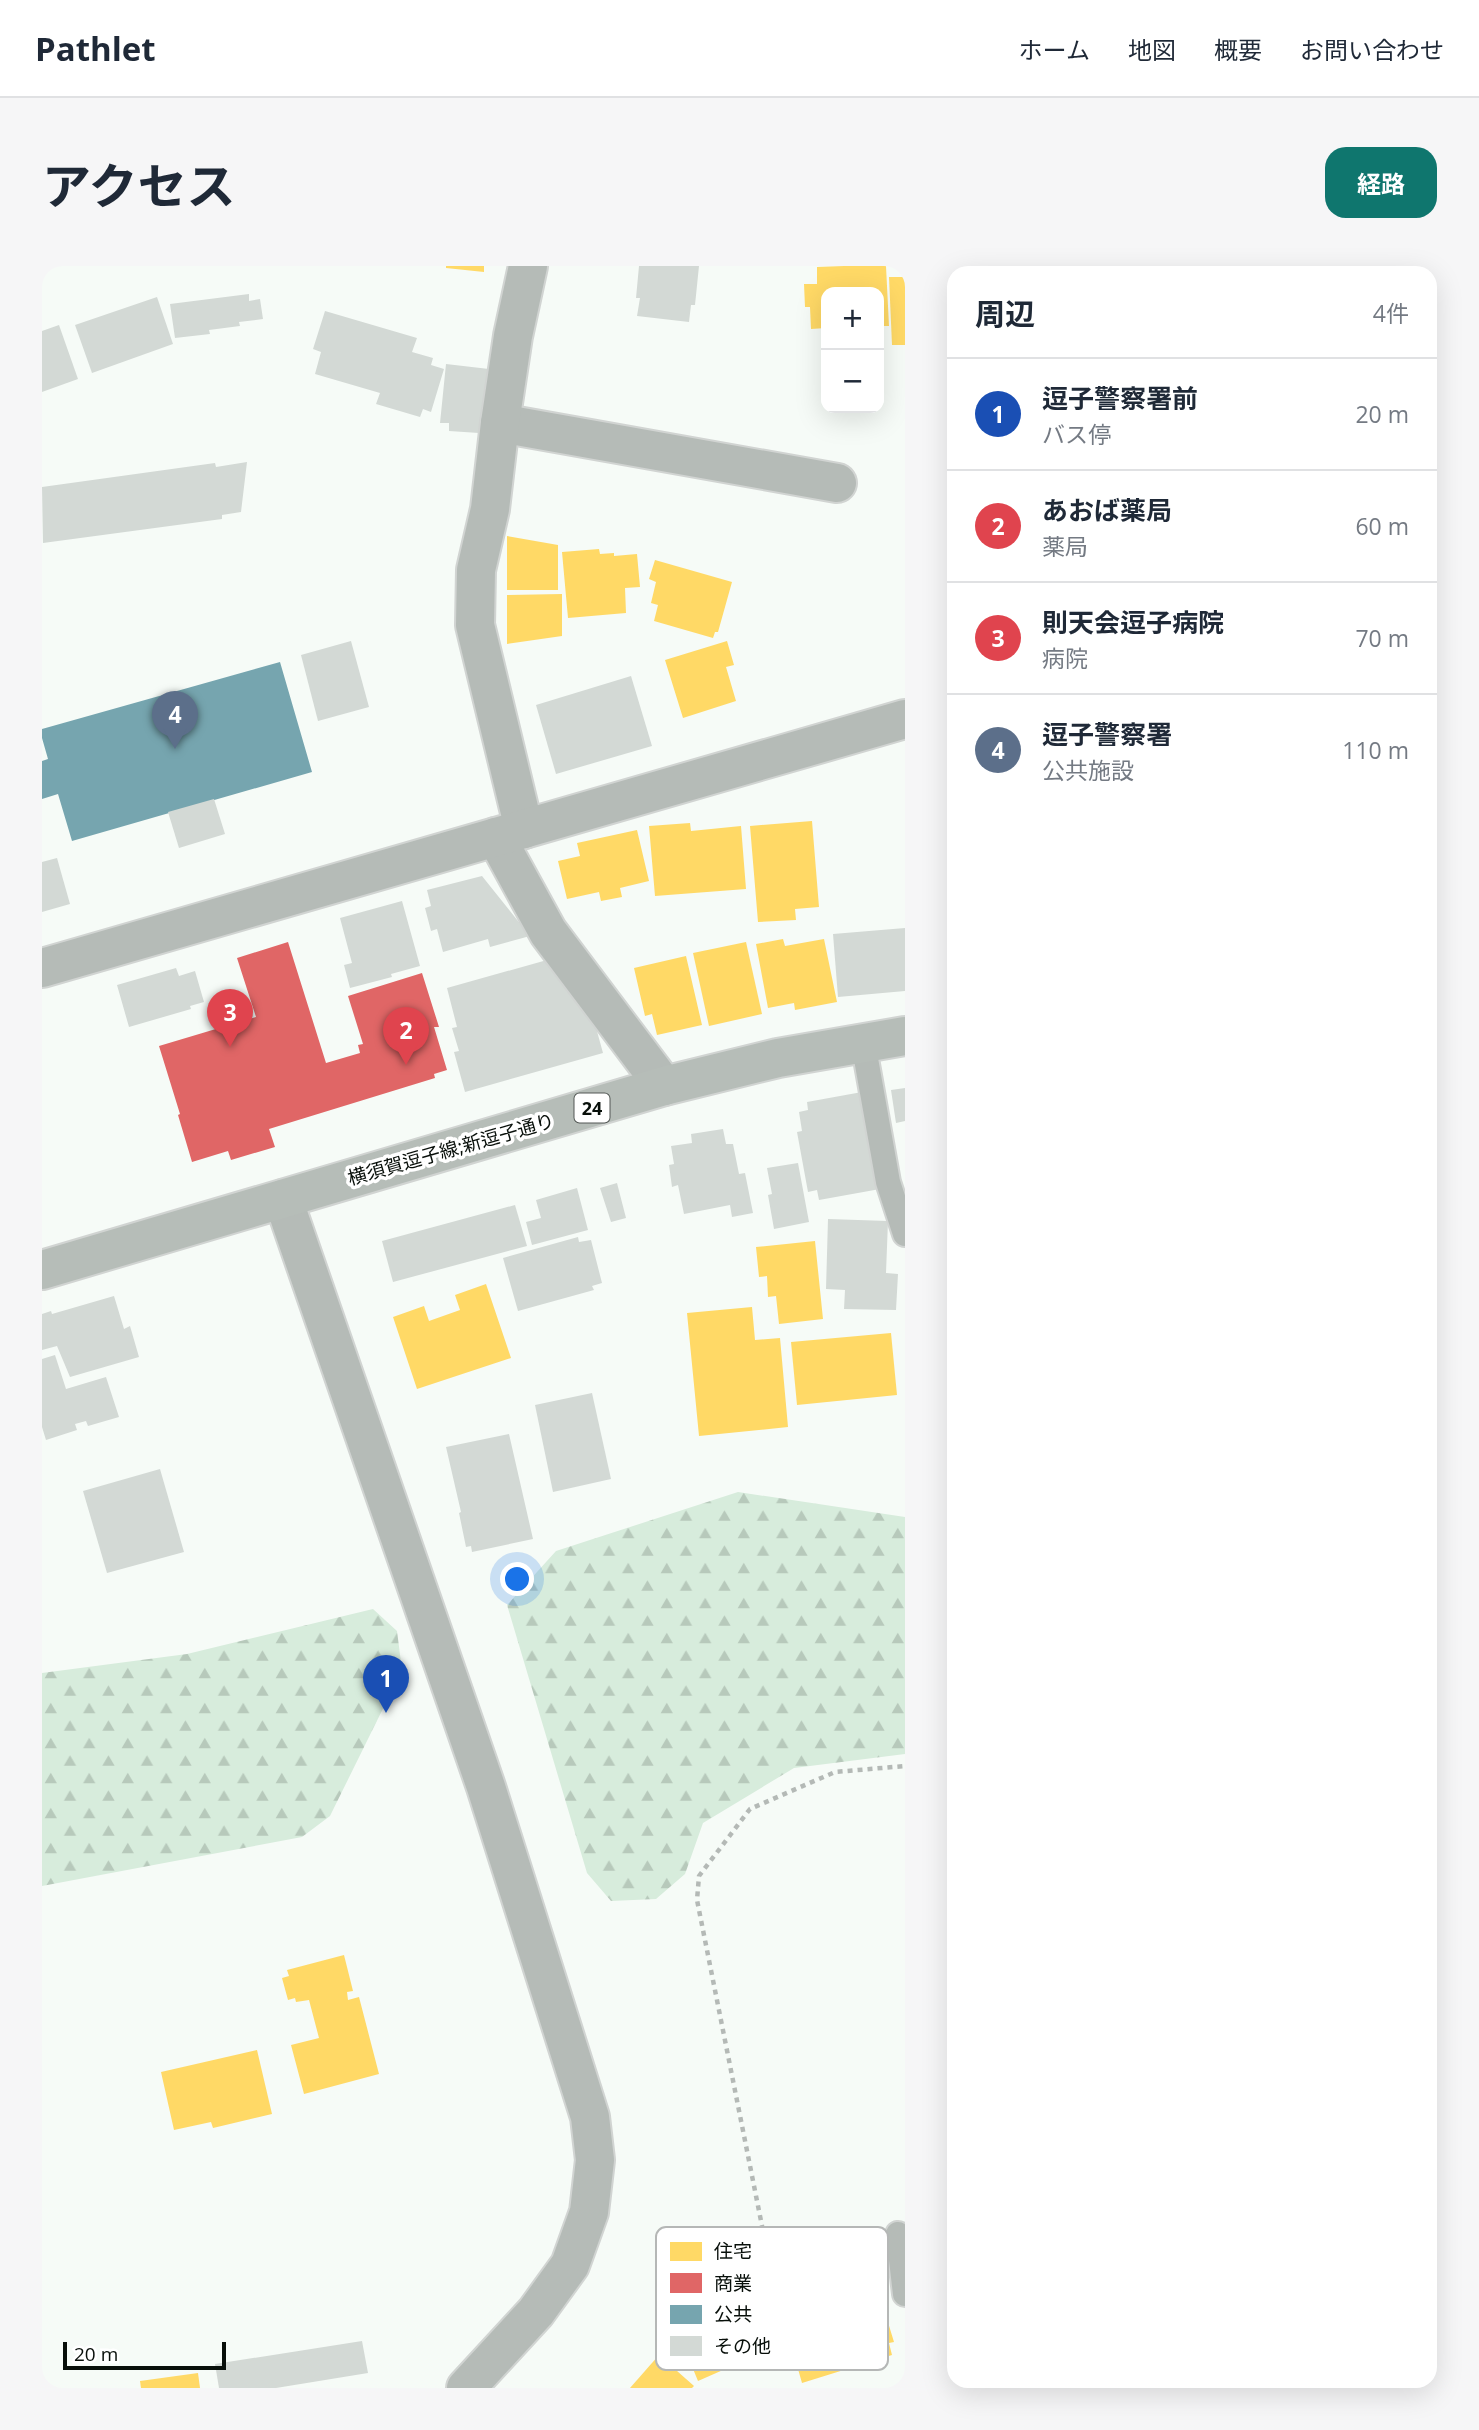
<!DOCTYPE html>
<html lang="ja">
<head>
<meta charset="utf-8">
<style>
	:root { --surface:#fff; --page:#f6f6f7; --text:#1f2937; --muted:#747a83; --line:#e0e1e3; --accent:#0f766e }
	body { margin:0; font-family:"Open Sans","Noto Sans JP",sans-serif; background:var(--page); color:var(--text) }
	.controls { position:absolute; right:21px; top:21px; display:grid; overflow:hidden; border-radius:14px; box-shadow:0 7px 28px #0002 }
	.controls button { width:63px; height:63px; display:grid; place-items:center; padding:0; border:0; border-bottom:2px solid var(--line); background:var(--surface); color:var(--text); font:35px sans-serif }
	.scale { position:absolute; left:21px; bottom:18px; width:163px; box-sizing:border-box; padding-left:7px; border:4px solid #080f0a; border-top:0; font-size:19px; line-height:24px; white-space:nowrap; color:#080f0a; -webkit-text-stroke:5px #fff; paint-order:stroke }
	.you { position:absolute; left:476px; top:1314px; width:24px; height:24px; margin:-18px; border:5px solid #fff; border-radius:50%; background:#1a73e8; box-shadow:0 0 0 10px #1a73e833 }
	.badge { display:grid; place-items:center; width:46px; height:46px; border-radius:50%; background:var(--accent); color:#fff; font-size:23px; font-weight:700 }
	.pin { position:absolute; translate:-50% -58px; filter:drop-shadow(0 2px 4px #0008) }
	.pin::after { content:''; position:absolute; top:37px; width:24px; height:21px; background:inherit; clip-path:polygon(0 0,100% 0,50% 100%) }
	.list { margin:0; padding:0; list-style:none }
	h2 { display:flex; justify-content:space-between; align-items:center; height:91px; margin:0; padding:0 28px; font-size:30px }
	h2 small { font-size:23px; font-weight:400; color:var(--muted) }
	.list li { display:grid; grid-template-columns:46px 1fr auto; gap:21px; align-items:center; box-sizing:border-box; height:112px; padding:0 28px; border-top:2px solid var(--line) }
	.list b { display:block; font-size:26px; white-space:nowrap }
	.list p { margin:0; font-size:23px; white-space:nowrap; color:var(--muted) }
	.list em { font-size:23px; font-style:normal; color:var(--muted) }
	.map { position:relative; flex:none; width:863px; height:2122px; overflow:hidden; border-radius:21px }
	header { display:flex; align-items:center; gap:42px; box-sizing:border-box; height:98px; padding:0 35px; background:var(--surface); border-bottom:2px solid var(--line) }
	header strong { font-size:33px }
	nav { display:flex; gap:38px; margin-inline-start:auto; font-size:24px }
	.intro { display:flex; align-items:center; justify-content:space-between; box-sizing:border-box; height:168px; padding:0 42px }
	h1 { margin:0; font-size:49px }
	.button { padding:18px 32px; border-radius:21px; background:var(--accent); color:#fff; font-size:24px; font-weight:700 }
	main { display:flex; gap:42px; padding:0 42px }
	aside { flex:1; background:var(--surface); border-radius:21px; box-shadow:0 7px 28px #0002 }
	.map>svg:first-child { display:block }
	.forest { fill:url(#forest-firs) }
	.homes { fill:#ffd966 }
	.shops { fill:#e06666 }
	.public { fill:#76a5af }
	.building { fill:#d3d9d5 }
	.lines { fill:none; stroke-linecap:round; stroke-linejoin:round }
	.service-casing { stroke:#d1d4d2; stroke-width:28 }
	.minor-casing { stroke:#d1d4d2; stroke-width:42 }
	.tertiary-casing { stroke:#d1d4d2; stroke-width:42 }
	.primary-casing { stroke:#d1d4d2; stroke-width:42 }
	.path { stroke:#b4b9b6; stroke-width:4.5; stroke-dasharray:5 5; stroke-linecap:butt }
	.service { stroke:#b5bbb7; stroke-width:24 }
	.minor { stroke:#b5bbb7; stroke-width:38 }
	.tertiary { stroke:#b5bbb7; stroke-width:38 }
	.primary { stroke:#b6bdb8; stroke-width:38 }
	.labels { text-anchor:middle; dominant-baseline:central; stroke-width:7; stroke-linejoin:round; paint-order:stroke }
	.shield { fill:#fff; stroke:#525754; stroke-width:2 }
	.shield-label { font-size:18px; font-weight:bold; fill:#080f0a }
	.street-label { font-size:19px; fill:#080f0a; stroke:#fff }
	.key { fill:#fff; stroke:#b5b7b6; stroke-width:2 }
	.key-label { font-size:19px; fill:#080f0a }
</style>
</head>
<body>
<header>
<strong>Pathlet</strong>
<nav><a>ホーム</a><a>地図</a><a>概要</a><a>お問い合わせ</a></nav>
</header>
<div class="intro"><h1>アクセス</h1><a class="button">経路</a></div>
<main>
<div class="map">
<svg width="863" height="2122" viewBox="0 0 863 2122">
	<defs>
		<pattern id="forest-firs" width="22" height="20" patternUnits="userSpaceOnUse" patternTransform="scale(1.75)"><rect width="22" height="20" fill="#d7ecdc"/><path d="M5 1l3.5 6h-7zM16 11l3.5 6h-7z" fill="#b7c9bb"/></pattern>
	</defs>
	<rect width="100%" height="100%" fill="#f6fbf7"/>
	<g class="forest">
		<path d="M 696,1226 L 863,1251 L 863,1488 L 752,1502 L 661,1557 L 643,1608 L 614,1633 L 569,1635 L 545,1607 L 465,1339 L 514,1285 Z"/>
		<path d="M 331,1343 L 355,1365 L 360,1404 L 288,1550 L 260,1571 L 0,1620 L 0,1407 L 145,1388 Z"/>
	</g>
	<g class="homes">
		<path d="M 404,0 L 442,0 L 442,6 L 404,2 Z"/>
		<path d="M 802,0 L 844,0 L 847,60 L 837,60 L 837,26 L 784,26 L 784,62 L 769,63 L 768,41 L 763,41 L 762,18 L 775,18 L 775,1 Z"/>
		<path d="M 847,11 L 863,11 L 863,79 L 850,79 Z"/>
		<path d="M 465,270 L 516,279 L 516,324 L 465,324 Z"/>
		<path d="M 557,283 L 558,288 L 572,287 L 572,290 L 595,288 L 598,321 L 583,322 L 584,347 L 526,352 L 520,286 Z"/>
		<path d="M 613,294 L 690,316 L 676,366 L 673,366 L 671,372 L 612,355 L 616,339 L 609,337 L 614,316 L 607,313 Z"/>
		<path d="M 520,328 L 520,370 L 465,378 L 465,329 Z"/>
		<path d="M 685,375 L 692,399 L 684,401 L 694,435 L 641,452 L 623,394 Z"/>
		<path d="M 770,555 L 777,641 L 753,643 L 754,654 L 716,656 L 708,560 Z"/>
		<path d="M 648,557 L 649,565 L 699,560 L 704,623 L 613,630 L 607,560 Z"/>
		<path d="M 595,564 L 607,615 L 578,622 L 580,631 L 559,635 L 557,626 L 525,633 L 516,595 L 538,590 L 535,577 Z"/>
		<path d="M 741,673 L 743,680 L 782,673 L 795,736 L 753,744 L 752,737 L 726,742 L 714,678 Z"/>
		<path d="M 704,676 L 720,748 L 667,760 L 651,687 Z"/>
		<path d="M 644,690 L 660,759 L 615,769 L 610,748 L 603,750 L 592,702 Z"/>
		<path d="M 773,975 L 781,1053 L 737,1058 L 734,1030 L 726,1031 L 725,1010 L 717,1011 L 714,981 Z"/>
		<path d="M 444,1018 L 469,1092 L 375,1123 L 351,1051 L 382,1040 L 387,1055 L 418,1044 L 413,1029 Z"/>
		<path d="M 710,1041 L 713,1074 L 738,1072 L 746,1161 L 657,1170 L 645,1047 Z"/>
		<path d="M 849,1067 L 855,1129 L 755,1139 L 749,1076 Z"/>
		<path d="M 302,1689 L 311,1725 L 305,1726 L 306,1734 L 317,1731 L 337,1808 L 262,1828 L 249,1779 L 277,1772 L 267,1734 L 254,1736 L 253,1732 L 246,1734 L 240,1712 L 247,1710 L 245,1704 Z"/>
		<path d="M 215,1784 L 230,1848 L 171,1862 L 169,1856 L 132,1864 L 119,1806 Z"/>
		<path d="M 833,1988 L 842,2016 L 802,2027 L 804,2037 L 837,2027 L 852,2076 L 847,2077 L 850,2089 L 760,2117 L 746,2068 L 742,2070 L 728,2026 L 786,2008 L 785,2003 Z"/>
		<path d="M 717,2022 L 740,2078 L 656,2115 L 637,2069 L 648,2065 L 646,2058 L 671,2048 L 668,2042 Z"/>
		<path d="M 617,2089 L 652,2120 L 650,2122 L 588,2122 Z"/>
		<path d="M 156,2107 L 158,2122 L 99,2122 L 98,2115 Z"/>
	</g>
	<path class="shops" d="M 246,676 L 284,797 L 318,787 L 316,779 L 321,778 L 306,730 L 380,707 L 397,761 L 392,761 L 405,804 L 392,808 L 393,812 L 227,863 L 233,881 L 189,894 L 186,885 L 150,896 L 136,849 L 138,848 L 117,780 L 214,751 L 195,692 Z"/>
	<path class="public" d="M 238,396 L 270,506 L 30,575 L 16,528 L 0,533 L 0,495 L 6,493 L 0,472 L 0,463 Z"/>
	<g class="building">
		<path d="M 597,0 L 657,0 L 653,39 L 649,39 L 647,56 L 595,50 L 598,32 L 594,32 Z"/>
		<path d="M 207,28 L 207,35 L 218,33 L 221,53 L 197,56 L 198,60 L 167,64 L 168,68 L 133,72 L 128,38 Z"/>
		<path d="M 115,31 L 131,78 L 50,107 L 33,59 Z"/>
		<path d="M 283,45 L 375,72 L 370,86 L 391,92 L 389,99 L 402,103 L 389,146 L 381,143 L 378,151 L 334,138 L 338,127 L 273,108 L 279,86 L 271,83 Z"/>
		<path d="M 17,59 L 36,113 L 0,126 L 0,65 Z"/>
		<path d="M 404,98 L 447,103 L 442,161 L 438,161 L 437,167 L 407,165 L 407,157 L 398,157 Z"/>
		<path d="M 205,196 L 199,246 L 180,249 L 180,253 L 1,277 L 0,221 L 173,197 L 174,201 Z"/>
		<path d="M 309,375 L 327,441 L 276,455 L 259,389 Z"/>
		<path d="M 589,410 L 610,480 L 514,508 L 494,439 Z"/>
		<path d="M 172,533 L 183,568 L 137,582 L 126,546 Z"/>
		<path d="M 15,592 L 28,638 L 0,646 L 0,596 Z"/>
		<path d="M 440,610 L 488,670 L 448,681 L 446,673 L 401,686 L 395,663 L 389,665 L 383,642 L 389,640 L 385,624 Z"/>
		<path d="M 360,635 L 378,700 L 349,708 L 350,711 L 308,722 L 302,699 L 310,697 L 298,652 Z"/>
		<path d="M 863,662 L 863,725 L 796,731 L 791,668 Z"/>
		<path d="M 505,694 L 550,747 L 561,787 L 423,826 L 412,786 L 417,785 L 410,762 L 415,761 L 405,722 Z"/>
		<path d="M 134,702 L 137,710 L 153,705 L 162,736 L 148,740 L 149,743 L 87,761 L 75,719 Z"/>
		<path d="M 863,822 L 863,855 L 854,857 L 849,824 Z"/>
		<path d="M 820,826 L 838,923 L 777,934 L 775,924 L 766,926 L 755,866 L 760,865 L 757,846 L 766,844 L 765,836 Z"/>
		<path d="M 681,863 L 684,878 L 691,878 L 697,908 L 703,907 L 711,947 L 690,951 L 688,939 L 642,948 L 636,919 L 630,921 L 627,899 L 632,898 L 629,880 L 650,877 L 649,868 Z"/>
		<path d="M 756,897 L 767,956 L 732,963 L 726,929 L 730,928 L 725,902 Z"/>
		<path d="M 575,917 L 584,952 L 569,956 L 558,922 Z"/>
		<path d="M 535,922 L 546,964 L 490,979 L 484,956 L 499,952 L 494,934 Z"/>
		<path d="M 473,939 L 485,980 L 351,1016 L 340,975 Z"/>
		<path d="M 786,953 L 846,955 L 844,1007 L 856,1008 L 854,1044 L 802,1043 L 803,1024 L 784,1023 Z"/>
		<path d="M 536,971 L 537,976 L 549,974 L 560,1017 L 550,1020 L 552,1024 L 476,1045 L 461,992 Z"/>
		<path d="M 72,1030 L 82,1063 L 88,1060 L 97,1091 L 28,1111 L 15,1080 L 0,1084 L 0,1048 L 9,1045 L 10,1048 Z"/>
		<path d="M 13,1089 L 24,1123 L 64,1111 L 77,1151 L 46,1160 L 44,1155 L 33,1158 L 35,1164 L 4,1174 L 0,1161 L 0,1093 Z"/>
		<path d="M 550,1127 L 569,1213 L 511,1226 L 493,1139 Z"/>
		<path d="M 467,1168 L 491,1273 L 430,1286 L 429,1280 L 424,1281 L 417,1247 L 419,1246 L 404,1181 Z"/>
		<path d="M 118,1203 L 142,1286 L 65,1307 L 41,1225 Z"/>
		<path d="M 320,2075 L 326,2107 L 234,2122 L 177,2122 L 173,2098 Z"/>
	</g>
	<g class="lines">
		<defs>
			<g id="service">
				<path d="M 821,776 L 846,916 L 863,968"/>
				<path d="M 856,1968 L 863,2028"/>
			</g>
			<g id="minor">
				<path d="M 458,157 L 795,217"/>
				<path d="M 482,563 L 433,359 L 434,304 L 448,243 L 458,157 L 471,70 L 486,0"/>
				<path d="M 454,571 L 506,666 L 622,820"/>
			</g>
			<g id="tertiary">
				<path d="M 0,702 L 863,453"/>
				<path d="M 241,933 L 444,1521 L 548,1851 L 553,1894 L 547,1946 L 528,1999 L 494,2046 L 424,2122"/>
			</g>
			<path id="primary" d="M 0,1004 L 622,820 L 736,792 L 863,770"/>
		</defs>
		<use href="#service" class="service-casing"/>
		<use href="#minor" class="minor-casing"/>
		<use href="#tertiary" class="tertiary-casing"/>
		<use href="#primary" class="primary-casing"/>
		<path class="path" d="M 818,1974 L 726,1990 L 655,1634 L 657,1610 L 708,1543 L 793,1506 L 863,1500"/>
		<use href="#service" class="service"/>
		<use href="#minor" class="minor"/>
		<use href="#tertiary" class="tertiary"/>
		<use href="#primary" class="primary"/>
	</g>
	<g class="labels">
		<rect class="shield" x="532.5" y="827.5" width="35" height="29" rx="5"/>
		<g class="shield-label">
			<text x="550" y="842">24</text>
		</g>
		<g class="street-label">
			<text transform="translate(409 883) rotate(-16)">横須賀逗子線;新逗子通り</text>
		</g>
	</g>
	<rect x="614" y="1961" width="232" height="143" rx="10" class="key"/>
	<rect x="628" y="1976" width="32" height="19" fill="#ffd966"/>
	<rect x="628" y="2007" width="32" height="20" fill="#e06666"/>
	<rect x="628" y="2039" width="32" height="19" fill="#76a5af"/>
	<rect x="628" y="2070" width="32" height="20" fill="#d3d9d5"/>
	<g class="key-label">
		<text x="672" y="1992">住宅</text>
		<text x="672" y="2024">商業</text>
		<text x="672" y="2055">公共</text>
		<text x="672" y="2087">その他</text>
	</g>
</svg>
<div class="controls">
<button>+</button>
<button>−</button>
</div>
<div class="scale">20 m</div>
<div class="you"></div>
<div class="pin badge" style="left:344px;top:1447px;background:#1a4fb4">1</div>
<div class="pin badge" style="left:364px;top:799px;background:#e0444e">2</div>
<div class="pin badge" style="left:188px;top:781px;background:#e0444e">3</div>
<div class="pin badge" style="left:133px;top:483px;background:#5c6f8a">4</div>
</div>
<aside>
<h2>周辺<small>4件</small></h2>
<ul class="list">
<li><span class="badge" style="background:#1a4fb4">1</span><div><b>逗子警察署前</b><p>バス停</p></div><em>20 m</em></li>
<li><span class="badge" style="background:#e0444e">2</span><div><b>あおば薬局</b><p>薬局</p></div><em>60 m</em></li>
<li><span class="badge" style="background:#e0444e">3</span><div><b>則天会逗子病院</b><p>病院</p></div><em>70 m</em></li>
<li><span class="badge" style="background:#5c6f8a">4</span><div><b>逗子警察署</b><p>公共施設</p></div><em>110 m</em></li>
</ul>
</aside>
</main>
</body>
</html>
